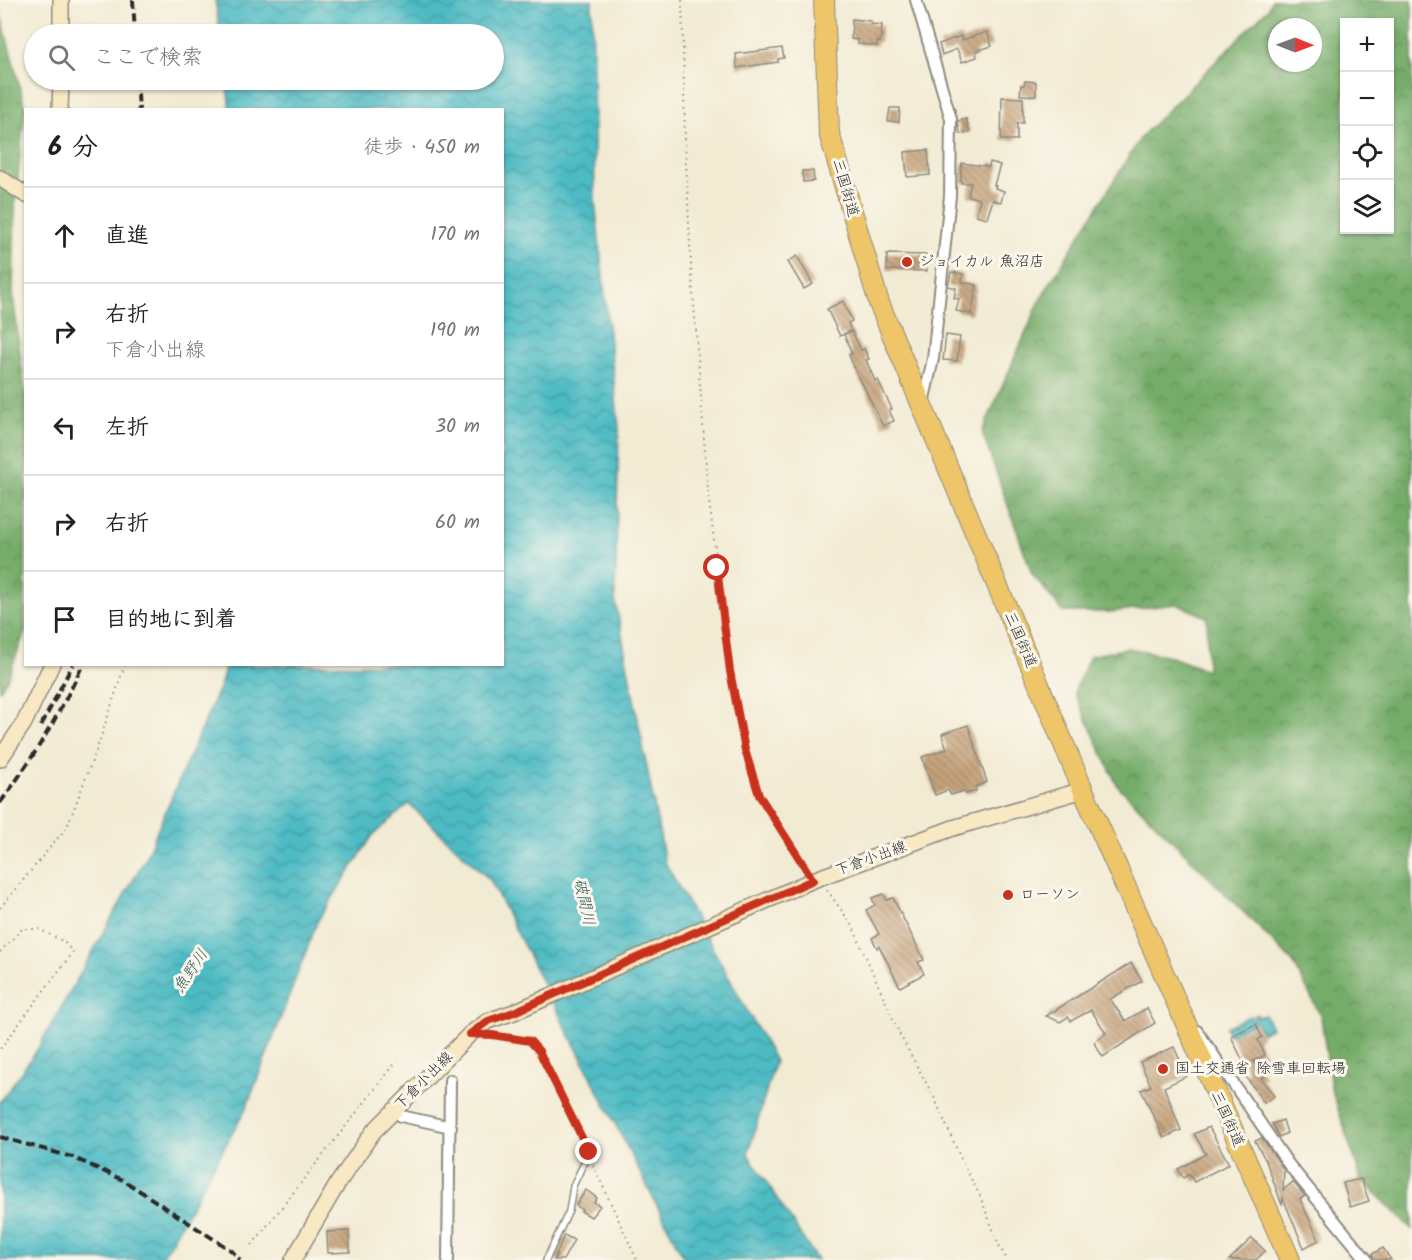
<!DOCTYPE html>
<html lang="ja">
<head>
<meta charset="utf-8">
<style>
	:root { --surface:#fff; --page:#f6f6f6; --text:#222; --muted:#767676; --line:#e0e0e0 }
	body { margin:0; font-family:Kalam,"Klee One",sans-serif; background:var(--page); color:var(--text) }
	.controls { position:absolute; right:18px; top:18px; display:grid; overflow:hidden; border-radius:0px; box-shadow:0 2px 4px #0004 }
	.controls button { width:54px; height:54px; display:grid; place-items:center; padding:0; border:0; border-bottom:2px solid var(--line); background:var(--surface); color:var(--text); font:30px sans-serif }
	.compass { position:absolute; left:1268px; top:18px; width:54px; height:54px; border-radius:50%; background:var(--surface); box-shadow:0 2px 4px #0004; rotate:91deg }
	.stop { position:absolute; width:18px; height:18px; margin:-14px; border:4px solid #c8321e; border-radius:50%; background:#fff }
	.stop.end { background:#c8321e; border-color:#fff; box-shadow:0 2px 6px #0008 }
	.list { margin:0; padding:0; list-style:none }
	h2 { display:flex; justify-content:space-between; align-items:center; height:78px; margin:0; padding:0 24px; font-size:26px }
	h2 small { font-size:20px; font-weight:400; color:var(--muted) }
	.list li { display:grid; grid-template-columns:39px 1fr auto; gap:18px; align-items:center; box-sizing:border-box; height:96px; padding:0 24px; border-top:2px solid var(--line) }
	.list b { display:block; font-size:22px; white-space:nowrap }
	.list p { margin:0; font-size:20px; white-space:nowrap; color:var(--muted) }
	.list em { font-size:20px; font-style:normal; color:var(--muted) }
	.icon { flex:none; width:33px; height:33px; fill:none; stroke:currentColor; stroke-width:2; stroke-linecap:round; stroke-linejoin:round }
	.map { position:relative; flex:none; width:1412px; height:1260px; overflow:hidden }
	.search { position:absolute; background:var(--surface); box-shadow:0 2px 4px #0004; left:24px; top:24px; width:480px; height:66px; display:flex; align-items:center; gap:15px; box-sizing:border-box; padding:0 21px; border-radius:33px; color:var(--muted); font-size:22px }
	.panel { position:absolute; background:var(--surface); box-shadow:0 2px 4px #0004; left:24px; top:108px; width:480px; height:558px; border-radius:0px }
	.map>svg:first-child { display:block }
	.forest { fill:url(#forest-crowns); stroke:#506c4a; stroke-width:1.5; fill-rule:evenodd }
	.water { fill:url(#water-waves); stroke:#3c7378; stroke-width:1.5 }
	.building { fill:url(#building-back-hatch) }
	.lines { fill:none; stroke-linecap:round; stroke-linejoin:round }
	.lane-casing { stroke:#8e8b80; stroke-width:8 }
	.street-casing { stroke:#8e8b80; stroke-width:14 }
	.secondary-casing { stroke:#8e8b80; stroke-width:18 }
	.highway-casing { stroke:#8e8b80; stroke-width:22 }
	.path { stroke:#8e8b80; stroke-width:2; stroke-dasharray:1.5 4.5; stroke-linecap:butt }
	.lane { stroke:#fff; stroke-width:5 }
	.street { stroke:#fff; stroke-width:10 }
	.secondary { stroke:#f8e8c3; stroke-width:15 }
	.highway { stroke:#eec569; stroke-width:20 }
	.rail { stroke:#2b2b2b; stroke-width:4; stroke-dasharray:9 4.5; stroke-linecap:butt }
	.route { stroke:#c8321e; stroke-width:8 }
	.poi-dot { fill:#c8321e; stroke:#fbf7ec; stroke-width:2 }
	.labels { text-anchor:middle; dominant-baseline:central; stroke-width:6; stroke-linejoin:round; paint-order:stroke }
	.street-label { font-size:15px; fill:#2b2b2b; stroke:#fbf7ec }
	.poi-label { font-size:15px; fill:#2b2b2b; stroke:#fbf7ec; text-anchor:start }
	.water-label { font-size:16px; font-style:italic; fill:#375d61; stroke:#fbf7ec }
</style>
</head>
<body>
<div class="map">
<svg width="1412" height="1260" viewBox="0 0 1412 1260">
	<defs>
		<pattern id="forest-crowns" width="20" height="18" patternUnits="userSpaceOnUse" patternTransform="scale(1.5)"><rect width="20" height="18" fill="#74ac69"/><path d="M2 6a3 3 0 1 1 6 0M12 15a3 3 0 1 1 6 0" fill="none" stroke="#5f8c57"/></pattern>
		<pattern id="water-waves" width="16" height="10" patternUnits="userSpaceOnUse" patternTransform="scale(1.5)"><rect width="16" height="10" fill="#4dbbc4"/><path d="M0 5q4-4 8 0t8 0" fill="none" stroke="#40989f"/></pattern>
		<pattern id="building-back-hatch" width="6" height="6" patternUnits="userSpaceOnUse" patternTransform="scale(1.5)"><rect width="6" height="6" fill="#c6a27a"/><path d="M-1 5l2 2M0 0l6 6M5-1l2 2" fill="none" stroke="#a18464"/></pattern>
	</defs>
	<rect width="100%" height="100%" fill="#fbf7ec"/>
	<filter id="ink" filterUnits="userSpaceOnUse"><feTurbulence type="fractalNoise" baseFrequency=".0167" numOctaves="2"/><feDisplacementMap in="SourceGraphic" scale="12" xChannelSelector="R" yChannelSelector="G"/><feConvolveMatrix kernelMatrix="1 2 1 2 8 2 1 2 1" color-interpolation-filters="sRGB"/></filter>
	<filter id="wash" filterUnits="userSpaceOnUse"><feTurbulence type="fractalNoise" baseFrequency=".008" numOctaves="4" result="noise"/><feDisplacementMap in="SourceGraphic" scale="24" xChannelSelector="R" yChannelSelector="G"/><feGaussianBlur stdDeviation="1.35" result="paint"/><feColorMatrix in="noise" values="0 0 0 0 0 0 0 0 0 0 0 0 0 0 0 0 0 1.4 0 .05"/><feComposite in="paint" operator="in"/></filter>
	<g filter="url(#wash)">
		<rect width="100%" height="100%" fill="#f2ebd4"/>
		<g class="forest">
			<path d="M 1272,0 L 1412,0 L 1412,1229 L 1361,1179 L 1331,1088 L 1321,1017 L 1293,962 L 1117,785 L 1074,692 L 1090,656 L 1128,648 L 1166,655 L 1207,670 L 1207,617 L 1176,604 L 1110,612 L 1063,612 L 1032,574 L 982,432 L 1042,296 L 1141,137 L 1267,10 ZM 1344,22 L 1390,22 L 1390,230 L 1344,230 ZM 1277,27 L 1313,27 L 1313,63 L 1277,63 Z"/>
			<path d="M 0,12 L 25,107 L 15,206 L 13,295 L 26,401 L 25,632 L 8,678 L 0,690 Z"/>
		</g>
		<g class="water">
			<path d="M 215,0 L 592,0 L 595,201 L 619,428 L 615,599 L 665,862 L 775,1061 L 748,1154 L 817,1260 L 685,1260 L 490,880 L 409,804 L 373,835 L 318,920 L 246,1109 L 161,1260 L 0,1260 L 0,1102 L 37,1050 L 145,859 L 221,683 L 226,665 L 502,664 L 502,110 L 230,109 L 226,80 L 494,80 L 494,34 L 220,34 Z"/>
			<path d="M 1257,1014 L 1258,1017 L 1265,1015 L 1272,1027 L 1262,1033 L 1253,1016 Z"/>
			<path d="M 1250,1016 L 1254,1023 L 1229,1035 L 1226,1027 Z"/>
		</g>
		<g id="blocks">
			<g class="building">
				<path d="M 852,19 L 871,21 L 871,24 L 882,25 L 880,42 L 877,42 L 877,46 L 858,44 L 858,40 L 851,39 Z"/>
				<path d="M 987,32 L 992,46 L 976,51 L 977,57 L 962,62 L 957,49 L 942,55 L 939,44 L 961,36 L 962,40 Z"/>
				<path d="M 782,48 L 784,58 L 778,59 L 778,62 L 737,68 L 736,54 Z"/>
				<path d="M 1025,81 L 1036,82 L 1036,96 L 1020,95 L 1021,85 L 1024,85 Z"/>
				<path d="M 1002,97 L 1023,98 L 1023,123 L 1017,123 L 1017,140 L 1001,140 Z"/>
				<path d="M 890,108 L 900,108 L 899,122 L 888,121 Z"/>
				<path d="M 966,119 L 970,132 L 960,134 L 958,121 Z"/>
				<path d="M 928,150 L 930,175 L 907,177 L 905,152 Z"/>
				<path d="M 990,162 L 1000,165 L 994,185 L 996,186 L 995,188 L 1004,191 L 1001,202 L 993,200 L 987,218 L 976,215 L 980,199 L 968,196 L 971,183 L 961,183 L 961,170 L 962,163 L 989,167 Z"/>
				<path d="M 802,171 L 813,171 L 814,181 L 803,182 Z"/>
				<path d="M 887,254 L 927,255 L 927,271 L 887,270 Z"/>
				<path d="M 797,256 L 813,284 L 804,289 L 788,262 Z"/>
				<path d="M 951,272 L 963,274 L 962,282 L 977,285 L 971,314 L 956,311 L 959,299 L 954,298 L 956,288 L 948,286 Z"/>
				<path d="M 843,301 L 852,321 L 848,323 L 851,331 L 840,336 L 827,309 Z"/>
				<path d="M 852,331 L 861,350 L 864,349 L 869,359 L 866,360 L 875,381 L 878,380 L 892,409 L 889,410 L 894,421 L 883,426 L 862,383 L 861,384 L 849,355 L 852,354 L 844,334 Z"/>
				<path d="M 946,335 L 960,337 L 957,361 L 943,360 Z"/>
				<path d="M 968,725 L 987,782 L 975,787 L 976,791 L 966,794 L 964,791 L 951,795 L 948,790 L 935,795 L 922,757 L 947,749 L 942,734 Z"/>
				<path d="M 884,894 L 887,900 L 893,898 L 924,960 L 918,962 L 924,974 L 900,987 L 879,946 L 877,948 L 872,938 L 879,934 L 866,910 L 875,905 L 872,898 Z"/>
				<path d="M 1131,963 L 1142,981 L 1110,999 L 1125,1021 L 1147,1008 L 1155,1023 L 1103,1057 L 1094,1043 L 1106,1033 L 1091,1010 L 1071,1021 L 1068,1017 L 1060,1022 L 1046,1016 Z"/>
				<path d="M 1256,1024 L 1262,1037 L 1258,1040 L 1265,1055 L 1253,1061 L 1265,1076 L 1261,1078 L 1274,1096 L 1264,1103 L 1245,1075 L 1248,1072 L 1231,1036 Z"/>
				<path d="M 1174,1047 L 1187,1076 L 1164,1087 L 1181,1130 L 1164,1138 L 1141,1090 L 1151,1086 L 1140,1062 Z"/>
				<path d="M 1283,1120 L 1287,1133 L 1279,1137 L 1272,1124 Z"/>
				<path d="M 1209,1127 L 1229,1164 L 1194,1182 L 1189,1174 L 1183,1178 L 1178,1169 L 1206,1154 L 1194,1134 Z"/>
				<path d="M 1262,1138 L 1284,1170 L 1283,1190 L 1293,1182 L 1305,1196 L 1300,1199 L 1319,1240 L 1304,1248 L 1283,1198 L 1282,1205 L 1266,1161 L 1255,1141 Z"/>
				<path d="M 1361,1179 L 1369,1201 L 1350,1207 L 1343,1183 Z"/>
				<path d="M 586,1190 L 597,1198 L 594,1202 L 600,1206 L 591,1217 L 581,1211 L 582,1210 L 576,1205 Z"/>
				<path d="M 349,1231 L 350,1252 L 328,1253 L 327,1232 Z"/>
				<path d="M 564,1235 L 574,1240 L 563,1260 L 554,1260 Z"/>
				<path d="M 1252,1238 L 1265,1251 L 1256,1260 L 1229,1260 Z"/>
				<path d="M 1383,1248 L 1391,1260 L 1374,1260 L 1372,1254 Z"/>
			</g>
		</g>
	</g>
	<g filter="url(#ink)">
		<use href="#blocks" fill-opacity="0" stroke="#8e8b80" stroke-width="1.5"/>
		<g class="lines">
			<defs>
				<path id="lane" d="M 546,1260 L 569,1211 L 573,1186 L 589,1152"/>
				<g id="street">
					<path d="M 916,0 L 951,119 L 950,196 L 933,359 L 923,403"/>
					<path d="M 1197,1031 L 1289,1165 L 1367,1260"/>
					<path d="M 395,1110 L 401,1116 L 451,1127"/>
					<path d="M 448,1260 L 450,1080"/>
				</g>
				<g id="secondary">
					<path d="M 61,34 L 61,0"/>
					<path d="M 60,110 L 61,80"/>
					<path d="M 0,178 L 26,195"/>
					<path d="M 0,759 L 24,723 L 52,664"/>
					<path d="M 293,1260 L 338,1183 L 373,1132 L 470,1034 L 488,1021 L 514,1012 L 813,880 L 953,828 L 1083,790"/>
				</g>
				<path id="highway" d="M 824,0 L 829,133 L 879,303 L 1083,790 L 1290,1260"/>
			</defs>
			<use href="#lane" class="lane-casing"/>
			<use href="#street" class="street-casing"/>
			<use href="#secondary" class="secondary-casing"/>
			<use href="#highway" class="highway-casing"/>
			<g class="path">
				<path d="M 682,0 L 685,139 L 691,265 L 708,492 L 730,671 L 745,750 L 759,795 L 806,868"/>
				<path d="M 827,890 L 852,925 L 900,1035 L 935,1099 L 961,1159 L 980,1196 L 999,1245 L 1007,1260"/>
				<path d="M 0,908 L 67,827 L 99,743 L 125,664"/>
				<path d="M 0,952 L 22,929 L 39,929 L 64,942 L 73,952 L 0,1049"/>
				<path d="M 493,1035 L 530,1041 L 539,1051 L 585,1145"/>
				<path d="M 593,1165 L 637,1260"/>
				<path d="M 252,1245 L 397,1061"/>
			</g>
			<use href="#lane" class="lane"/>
			<use href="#street" class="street"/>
			<use href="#secondary" class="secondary"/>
			<use href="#highway" class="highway"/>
			<g class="rail">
				<path d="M 133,0 L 135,34"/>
				<path d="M 137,80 L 139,110"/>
				<path d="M 41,726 L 73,664"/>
				<path d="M 0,803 C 32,760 60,714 83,664"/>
				<path d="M 0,1137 L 72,1157 L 123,1180 L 232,1251 L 240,1260"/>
			</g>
		</g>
	</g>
	<g class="lines" filter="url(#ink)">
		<path class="route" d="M 589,1152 L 539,1051 L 530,1041 L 492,1035 L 470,1034 L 488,1021 L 514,1012 L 813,880 L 759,795 L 745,750 L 730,671 L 717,568"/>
	</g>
	<g class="poi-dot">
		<circle cx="907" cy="262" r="6"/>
		<circle cx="1008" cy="895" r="6"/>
		<circle cx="1163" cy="1069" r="6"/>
	</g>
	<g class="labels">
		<g class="street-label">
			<text transform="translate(845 188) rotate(74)">三国街道</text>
			<text transform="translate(1020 640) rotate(67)">三国街道</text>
			<text transform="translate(871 859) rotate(-20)">下倉小出線</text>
			<text transform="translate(424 1081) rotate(-45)">下倉小出線</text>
			<text transform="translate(1227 1119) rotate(66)">三国街道</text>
		</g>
		<g class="poi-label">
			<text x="919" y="262">ジョイカル 魚沼店</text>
			<text x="1020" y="895">ローソン</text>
			<text x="1175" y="1069">国土交通省 除雪車回転場</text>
		</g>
		<g class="water-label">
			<text transform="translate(584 902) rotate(78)">破間川</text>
			<text transform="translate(191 971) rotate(-56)">魚野川</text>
		</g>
	</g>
</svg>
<div class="controls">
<button>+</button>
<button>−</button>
<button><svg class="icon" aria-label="locate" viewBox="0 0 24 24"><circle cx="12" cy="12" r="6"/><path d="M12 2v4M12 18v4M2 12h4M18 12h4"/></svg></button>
<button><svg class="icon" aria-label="layers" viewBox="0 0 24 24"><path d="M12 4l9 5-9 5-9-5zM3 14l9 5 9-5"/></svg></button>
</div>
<svg class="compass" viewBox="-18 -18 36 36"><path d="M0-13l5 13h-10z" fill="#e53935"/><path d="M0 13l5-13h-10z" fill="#767676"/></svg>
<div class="stop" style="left:717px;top:568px"></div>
<div class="stop end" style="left:589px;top:1152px"></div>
<div class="search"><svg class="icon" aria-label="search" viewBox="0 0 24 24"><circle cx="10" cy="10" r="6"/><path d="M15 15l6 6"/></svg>ここで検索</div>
<section class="panel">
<h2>6 分<small>徒歩 · 450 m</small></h2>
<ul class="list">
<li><svg class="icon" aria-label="ahead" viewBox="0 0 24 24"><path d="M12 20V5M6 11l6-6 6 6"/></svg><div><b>直進</b></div><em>170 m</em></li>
<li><svg class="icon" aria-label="right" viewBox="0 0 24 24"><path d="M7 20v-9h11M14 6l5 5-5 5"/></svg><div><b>右折</b><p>下倉小出線</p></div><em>190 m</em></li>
<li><svg class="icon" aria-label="left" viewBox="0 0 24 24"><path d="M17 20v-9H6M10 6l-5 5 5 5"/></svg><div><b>左折</b></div><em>30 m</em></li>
<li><svg class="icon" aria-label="right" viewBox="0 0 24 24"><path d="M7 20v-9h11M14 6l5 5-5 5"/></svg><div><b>右折</b></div><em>60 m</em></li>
<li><svg class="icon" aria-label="arrive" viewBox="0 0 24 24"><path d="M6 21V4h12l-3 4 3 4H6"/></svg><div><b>目的地に到着</b></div></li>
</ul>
</section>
</div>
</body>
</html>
